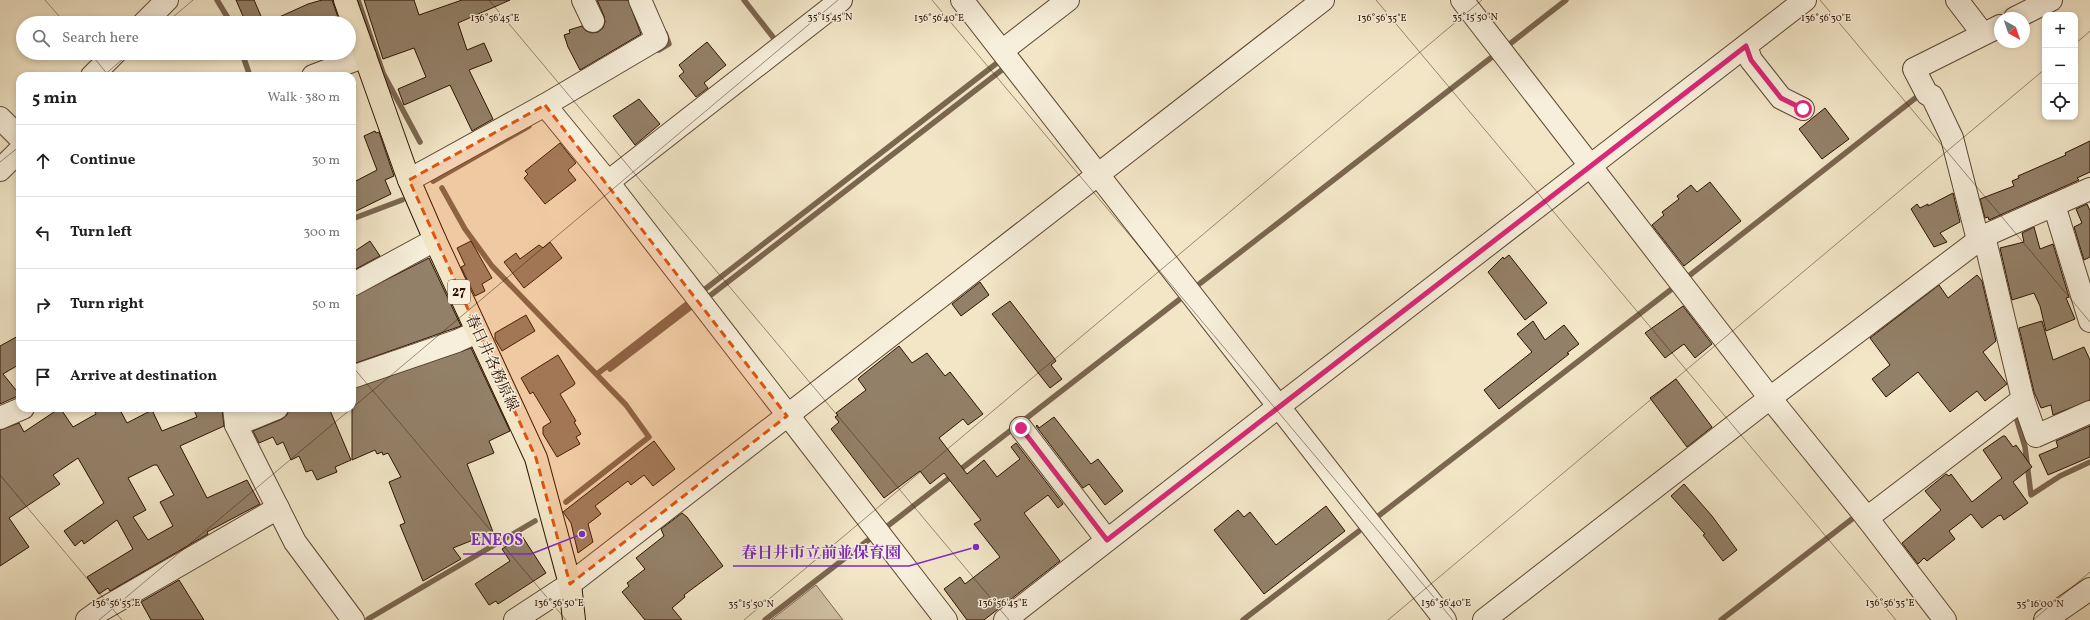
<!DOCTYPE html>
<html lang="en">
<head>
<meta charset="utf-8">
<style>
	:root { --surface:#fff; --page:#f6f6f6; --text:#202124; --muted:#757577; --line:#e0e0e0 }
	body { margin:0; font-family:Vollkorn,"Noto Serif JP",serif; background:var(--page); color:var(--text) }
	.controls { position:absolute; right:12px; top:12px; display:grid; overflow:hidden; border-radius:8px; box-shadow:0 2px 6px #0003 }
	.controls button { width:36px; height:36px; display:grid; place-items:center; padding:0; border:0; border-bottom:1px solid var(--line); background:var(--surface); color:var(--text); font:20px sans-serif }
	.compass { position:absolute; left:1994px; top:12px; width:36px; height:36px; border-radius:50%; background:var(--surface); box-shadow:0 2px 6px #0003; rotate:140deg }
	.stop { position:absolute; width:12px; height:12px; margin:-9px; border:3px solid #db2777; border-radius:50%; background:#fff }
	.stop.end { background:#db2777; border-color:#fff; box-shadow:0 1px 4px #0008 }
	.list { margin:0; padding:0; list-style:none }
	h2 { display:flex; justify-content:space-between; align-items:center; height:52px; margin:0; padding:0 16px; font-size:17px }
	h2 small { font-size:13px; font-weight:400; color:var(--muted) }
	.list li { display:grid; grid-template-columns:26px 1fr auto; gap:12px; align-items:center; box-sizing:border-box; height:72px; padding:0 16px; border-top:1px solid var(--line) }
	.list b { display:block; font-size:15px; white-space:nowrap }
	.list em { font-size:13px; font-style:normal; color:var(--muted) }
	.icon { flex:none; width:22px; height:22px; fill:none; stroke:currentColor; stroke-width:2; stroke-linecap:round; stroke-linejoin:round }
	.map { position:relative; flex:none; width:2090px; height:620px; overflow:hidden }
	.search { position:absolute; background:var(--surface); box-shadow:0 2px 6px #0003; left:16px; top:16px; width:340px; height:44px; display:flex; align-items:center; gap:10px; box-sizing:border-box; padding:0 14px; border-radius:22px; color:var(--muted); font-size:15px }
	.panel { position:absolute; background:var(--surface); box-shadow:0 2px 6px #0003; left:16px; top:72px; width:340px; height:340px; border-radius:12px }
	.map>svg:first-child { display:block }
	.green { fill:#d1c2a5; stroke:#7f6a53 }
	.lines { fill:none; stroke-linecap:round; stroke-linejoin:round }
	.stream { stroke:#7b6650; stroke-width:5.5 }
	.building { fill:#938068; stroke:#2d1201; fill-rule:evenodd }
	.minor-casing { stroke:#5e4732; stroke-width:24 }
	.major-casing { stroke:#2d1201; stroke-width:24 }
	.minor { stroke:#f7efdb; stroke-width:22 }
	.major { stroke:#f2e6c7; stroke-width:22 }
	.route { stroke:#db2777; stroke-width:5 }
	.marked { fill:#df550b; fill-opacity:0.2; stroke:#df550b; stroke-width:3; stroke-dasharray:8 5; stroke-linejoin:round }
	.ticks { fill:none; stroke:#2d1201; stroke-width:1; stroke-opacity:0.45 }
	.labels { text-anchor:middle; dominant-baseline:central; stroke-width:3; stroke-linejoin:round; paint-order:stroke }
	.shield { fill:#f7efdb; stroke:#6a5442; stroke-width:1 }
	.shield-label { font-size:14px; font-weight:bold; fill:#2d1201 }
	.street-label { font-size:15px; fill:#2d1201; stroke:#f7efdb }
	.ticks-label { font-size:10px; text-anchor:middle; fill:#2d1201; stroke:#f7efdb; stroke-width:3; stroke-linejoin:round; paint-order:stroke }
	.leader { fill:none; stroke:#7b2cbf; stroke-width:1.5 }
	.callout-dot { fill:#7b2cbf; stroke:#f7efdb; stroke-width:1.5 }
	.callout-label { font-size:16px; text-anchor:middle; font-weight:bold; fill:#7b2cbf; stroke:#f7efdb; stroke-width:3; stroke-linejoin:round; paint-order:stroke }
</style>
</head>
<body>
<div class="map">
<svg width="2090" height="620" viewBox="0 0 2090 620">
	<rect width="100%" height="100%" fill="#f2e6c7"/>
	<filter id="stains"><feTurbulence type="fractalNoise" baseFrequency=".005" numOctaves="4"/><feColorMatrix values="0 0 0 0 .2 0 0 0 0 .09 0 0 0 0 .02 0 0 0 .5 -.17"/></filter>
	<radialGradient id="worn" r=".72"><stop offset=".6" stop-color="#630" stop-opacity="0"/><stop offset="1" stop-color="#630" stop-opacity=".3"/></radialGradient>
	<path class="green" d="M 816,585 L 843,620 L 771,620 Z"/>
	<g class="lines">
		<g class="stream">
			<path d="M 217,0 L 231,23"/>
			<path d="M 358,0 L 383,73 L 420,142"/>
			<path d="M 744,0 L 776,41"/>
			<path d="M 1511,43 L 1566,0"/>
			<path d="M 659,50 L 669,44 L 665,33"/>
			<path d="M 242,53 L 250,76"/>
			<path d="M 433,181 L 529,126"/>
			<path d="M 442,188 L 465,229 L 492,266 L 626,405 L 649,437 L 566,502"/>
			<path d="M 352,219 L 402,200"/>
			<path d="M 1690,275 L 1918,96"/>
			<path d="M 1198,285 L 1492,57"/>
			<path d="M 704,290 L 997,63"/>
			<path d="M 705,295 L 707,298 L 1003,69"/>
			<path d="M 610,369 L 691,307"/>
			<path d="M 597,374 L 687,304"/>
			<path d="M 2016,417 L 2025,447 L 2031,495 L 2060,476 L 2090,462"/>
			<path d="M 1377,517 L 1673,288"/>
			<path d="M 885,528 L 1180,299"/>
			<path d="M 368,619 L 535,521"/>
			<path d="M 765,620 L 871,538"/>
			<path d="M 1243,620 L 1359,531"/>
			<path d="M 1721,620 L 1852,519"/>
		</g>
	</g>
	<g class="building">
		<path d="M 236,0 L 254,0 L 264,23 L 246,23 Z"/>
		<path d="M 322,0 L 332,0 L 340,23 L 266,23 L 308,4 Z"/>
		<path d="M 364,0 L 414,0 L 419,15 L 462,0 L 510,0 L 458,23 L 467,50 L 484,43 L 492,61 L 469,70 L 493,119 L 472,131 L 450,85 L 404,105 L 398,89 L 426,77 L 414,48 L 383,59 Z"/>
		<path d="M 597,0 L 628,0 L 641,34 L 580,70 L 568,47 L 564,35 L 570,33 L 569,30 L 582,26 L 586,31 L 592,33 L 598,32 L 603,28 L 605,22 L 604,16 Z"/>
		<path d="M 707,42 L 726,65 L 704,83 L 708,88 L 696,97 L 679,76 L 684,72 L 679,65 Z"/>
		<path d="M 639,99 L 660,124 L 635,145 L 613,116 Z"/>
		<path d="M 1825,108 L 1849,139 L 1822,159 L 1799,129 Z"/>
		<path d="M 375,131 L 376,133 L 379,132 L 394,176 L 385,180 L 391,194 L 352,213 L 352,183 L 377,170 L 364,136 Z"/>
		<path d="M 2090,141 L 2090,172 L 2077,178 L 2079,180 L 1989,220 L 1988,217 L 1985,218 L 1980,199 L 2014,186 L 2012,181 L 2019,178 L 2018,176 L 2066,155 L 2065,153 Z"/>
		<path d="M 560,143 L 576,163 L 568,170 L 576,180 L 545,204 L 524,178 L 528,174 L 525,171 Z"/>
		<path d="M 1710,182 L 1741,221 L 1684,266 L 1652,225 L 1664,215 L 1662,212 L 1679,199 L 1677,196 L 1691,185 L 1697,192 Z"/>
		<path d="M 1953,193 L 1960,222 L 1940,233 L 1947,242 L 1934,247 L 1911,209 L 1917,204 L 1920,208 L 1928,204 L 1928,206 Z"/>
		<path d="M 2087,204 L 2090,211 L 2090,257 L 2084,260 L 2074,227 L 2082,223 L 2076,209 Z"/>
		<path d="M 2034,227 L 2040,249 L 2053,244 L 2069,297 L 2066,298 L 2075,319 L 2046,331 L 2040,306 L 2034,293 L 2012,300 L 2000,248 L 2024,242 L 2022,233 Z"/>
		<path d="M 370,241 L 380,256 L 352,271 L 352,253 Z"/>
		<path d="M 471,241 L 492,278 L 482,284 L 485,291 L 475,296 L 461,267 L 465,265 L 457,248 Z"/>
		<path d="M 550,242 L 562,258 L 524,288 L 504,262 L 516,253 L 520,259 L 539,245 L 543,248 Z"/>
		<path d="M 1509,255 L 1547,303 L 1525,320 L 1488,272 L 1503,257 L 1504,259 Z"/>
		<path d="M 429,258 L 461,326 L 356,363 L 352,353 L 352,297 Z"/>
		<path d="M 1977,275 L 1982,281 L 1996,341 L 1983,352 L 2007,384 L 1985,401 L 1977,391 L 1950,412 L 1918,372 L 1886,397 L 1872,379 L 1890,365 L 1870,338 L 1939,285 L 1948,298 Z"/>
		<path d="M 980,282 L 989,295 L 961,316 L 952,304 Z"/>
		<path d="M 1010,301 L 1054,358 L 1056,361 L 1051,365 L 1062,379 L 1050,388 L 992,314 Z"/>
		<path d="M 1683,306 L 1712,344 L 1695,358 L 1684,344 L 1665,358 L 1645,333 Z"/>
		<path d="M 526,315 L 535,331 L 502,351 L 495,339 L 495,333 Z"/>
		<path d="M 1533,321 L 1545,340 L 1564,325 L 1579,344 L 1567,353 L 1569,354 L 1499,409 L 1484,390 L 1532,352 L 1517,334 Z"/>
		<path d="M 2042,321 L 2053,360 L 2084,347 L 2090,360 L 2090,400 L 2053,415 L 2051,405 L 2041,408 L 2034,392 L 2019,328 Z"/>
		<path d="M 20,335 L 20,364 L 3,374 L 20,395 L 0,404 L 0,346 Z"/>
		<path d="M 899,346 L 912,363 L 927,353 L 945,376 L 950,372 L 983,414 L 968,425 L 963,419 L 939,438 L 967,474 L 984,460 L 997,477 L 1020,459 L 1011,447 L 1016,443 L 1063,504 L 1058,508 L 1048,495 L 1024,513 L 1060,561 L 984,620 L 967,620 L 944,589 L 960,577 L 965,584 L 1000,557 L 974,524 L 981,520 L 944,473 L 930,484 L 920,471 L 884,498 L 831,429 L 839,422 L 835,417 L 838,415 L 836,413 L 866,390 L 858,379 L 860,377 Z"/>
		<path d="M 471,348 L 510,431 L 489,441 L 494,453 L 467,464 L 493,532 L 453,548 L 461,559 L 423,581 L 400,525 L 405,523 L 389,482 L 401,477 L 388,453 L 383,455 L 382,452 L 377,454 L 375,450 L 352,460 L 352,389 Z"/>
		<path d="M 558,355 L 575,383 L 574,385 L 560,394 L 576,421 L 574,422 L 581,434 L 576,437 L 580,444 L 557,457 L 543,434 L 543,427 L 551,422 L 533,392 L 530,394 L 521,378 Z"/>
		<path d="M 1676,379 L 1712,427 L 1687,447 L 1650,398 Z"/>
		<path d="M 60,408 L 73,427 L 96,414 L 93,408 L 119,408 L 127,423 L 152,410 L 162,431 L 197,417 L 193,408 L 222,408 L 224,426 L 180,446 L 207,498 L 247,480 L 260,504 L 207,532 L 208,534 L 110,591 L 108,588 L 99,594 L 87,577 L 133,549 L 117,520 L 84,544 L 82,540 L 75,546 L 64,531 L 104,503 L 78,458 L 53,475 L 60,484 L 9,518 L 29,547 L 0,566 L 0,430 L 19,423 L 24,432 ZM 154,465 L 157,465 L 174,495 L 160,502 L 173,526 L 148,540 L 133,517 L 146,510 L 128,478 Z"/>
		<path d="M 289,408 L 329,408 L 351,460 L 335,467 L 337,472 L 317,480 L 312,470 L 306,472 L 299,456 L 291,460 L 283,442 L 277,445 L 273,437 L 259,443 L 253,431 L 282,419 L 287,415 Z"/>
		<path d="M 1054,417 L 1091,464 L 1098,459 L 1123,491 L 1105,505 L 1089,484 L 1083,488 L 1036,426 L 1037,425 L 1039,428 Z"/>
		<path d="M 2090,426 L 2090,457 L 2048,475 L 2039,455 L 2058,447 L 2056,441 Z"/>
		<path d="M 2003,436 L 2005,436 L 2013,447 L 2016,445 L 2032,467 L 2013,482 L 2028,503 L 2004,520 L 2001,515 L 1998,516 L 1982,528 L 1971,514 L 1949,531 L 1955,539 L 1927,561 L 1924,558 L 1918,564 L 1902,543 L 1941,510 L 1925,491 L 1946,474 L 1949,476 L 1951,474 L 1972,502 L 2002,478 L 1983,450 Z"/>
		<path d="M 654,441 L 675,469 L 653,486 L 644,475 L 631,485 L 628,481 L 595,506 L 601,514 L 588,524 L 593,542 L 578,553 L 571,523 L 563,512 Z"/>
		<path d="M 1684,484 L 1712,516 L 1737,550 L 1723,561 L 1703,535 L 1705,534 L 1671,496 Z"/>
		<path d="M 1326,506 L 1345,531 L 1264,594 L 1214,530 L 1238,510 L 1244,517 L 1250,512 L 1276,545 Z"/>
		<path d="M 682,513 L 687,517 L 723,566 L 684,595 L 685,597 L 672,608 L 682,620 L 645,620 L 622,592 L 629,586 L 627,583 L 645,569 L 636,558 L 664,536 L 661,529 Z"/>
		<path d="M 522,536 L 546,573 L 498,604 L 496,601 L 489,605 L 475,584 L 510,561 L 502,549 Z"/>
		<path d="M 179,580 L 204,620 L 151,620 L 141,602 Z"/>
	</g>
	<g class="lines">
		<defs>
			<g id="minor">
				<path d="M 583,0 L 593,21"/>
				<path d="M 962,0 L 1445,620"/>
				<path d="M 1462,0 L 1770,398 L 1867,518 L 1945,620"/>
				<path d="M 1957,0 L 1983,34"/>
				<path d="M 2015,18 L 2051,0"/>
				<path d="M 144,23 L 167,0"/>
				<path d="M 1746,46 L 1751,60 L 1781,98 L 1803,109"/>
				<path d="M 1002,51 L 1068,0"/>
				<path d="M 92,76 L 115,53"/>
				<path d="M 313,76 L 365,56"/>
				<path d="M 545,105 L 608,182 L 946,620"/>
				<path d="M 0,118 L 20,138"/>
				<path d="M 0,170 L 20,150"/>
				<path d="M 409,180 L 545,105 L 657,39 L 640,0"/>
				<path d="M 608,182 L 841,0"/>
				<path d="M 2054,205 L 2090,321"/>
				<path d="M 1984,236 L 2023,399 L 2036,436 L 2090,412"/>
				<path d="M 1978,240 L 1952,138 L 1932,96 L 1927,94 L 1914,69 L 2000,26"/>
				<path d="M 352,285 L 435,240"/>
				<path d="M 352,377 L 457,341 L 477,332"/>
				<path d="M 234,408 L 236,425 L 295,542 L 353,620"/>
				<path d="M 0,418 L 23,408"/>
				<path d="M 236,425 L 277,408"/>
				<path d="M 1021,428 L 1107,540"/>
				<path d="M 1867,518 L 2023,399"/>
				<path d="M 87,620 L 98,612 L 278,508"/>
				<path d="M 515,620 L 570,584 L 1323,0"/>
				<path d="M 1005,620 L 1278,407 L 1805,0"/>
				<path d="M 1484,620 L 1770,398 L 1984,236 L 2090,189"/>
				<path d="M 2045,620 L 2090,589"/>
			</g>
			<path id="major" d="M 345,0 L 409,180 L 435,240 L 536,458 L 570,584 L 574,620"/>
		</defs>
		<use href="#minor" class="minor-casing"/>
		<use href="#major" class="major-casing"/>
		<use href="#minor" class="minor"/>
		<use href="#major" class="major"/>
	</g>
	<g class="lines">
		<path class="route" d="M 1021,428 L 1107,540 L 1746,46 L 1751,60 L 1781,98 L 1803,109"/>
	</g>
	<path class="marked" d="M 545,105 L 787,416 L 570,584 L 536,458 L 409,180 Z"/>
	<path class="ticks" d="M 45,0 L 65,23M 489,0 L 1009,620M 932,0 L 1453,620M 1376,0 L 1896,620M 1820,0 L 2090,322M 166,23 L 193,0M 2075,44 L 2090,31M 90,53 L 109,76M 103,76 L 130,53M 0,162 L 20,146M 352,366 L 566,620M 352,408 L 838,0M 0,475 L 122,620M 99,620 L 352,408M 744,620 L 1482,0M 1388,620 L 2045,69M 2033,620 L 2090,572"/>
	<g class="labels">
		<rect class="shield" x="448" y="280" width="22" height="24" rx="3"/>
		<g class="shield-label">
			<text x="459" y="292">27</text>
		</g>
		<g class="street-label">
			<text transform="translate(491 363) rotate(65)">春日井各務原線</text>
		</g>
	</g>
	<g class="ticks-label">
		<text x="830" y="20">35°15'45"N</text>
		<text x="1475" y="20">35°15'50"N</text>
		<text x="1826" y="21">136°56'30"E</text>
		<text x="495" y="21">136°56'45"E</text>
		<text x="939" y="21">136°56'40"E</text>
		<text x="1382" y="21">136°56'35"E</text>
		<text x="116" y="606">136°56'55"E</text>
		<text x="559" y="606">136°56'50"E</text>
		<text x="1003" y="606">136°56'45"E</text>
		<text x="1446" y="606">136°56'40"E</text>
		<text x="1890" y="606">136°56'35"E</text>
		<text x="751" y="607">35°15'50"N</text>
		<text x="2040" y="607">35°16'00"N</text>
	</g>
	<path class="leader" d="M582 534L531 554H463M976 547L909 566H733"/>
	<g class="callout-dot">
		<circle cx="582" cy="534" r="4"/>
		<circle cx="976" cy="547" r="4"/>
	</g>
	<g class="callout-label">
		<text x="497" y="545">ENEOS</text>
		<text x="821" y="558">春日井市立前並保育園</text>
	</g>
	<rect width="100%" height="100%" filter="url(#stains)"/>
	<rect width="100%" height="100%" fill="url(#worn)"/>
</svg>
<div class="controls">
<button>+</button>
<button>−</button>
<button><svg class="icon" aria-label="locate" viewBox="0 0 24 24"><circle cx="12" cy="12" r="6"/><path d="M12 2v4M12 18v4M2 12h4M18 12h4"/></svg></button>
</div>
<svg class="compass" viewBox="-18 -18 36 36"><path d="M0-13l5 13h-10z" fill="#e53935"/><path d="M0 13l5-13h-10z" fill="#757577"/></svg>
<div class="stop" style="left:1803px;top:109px"></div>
<div class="stop end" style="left:1021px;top:428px"></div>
<div class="search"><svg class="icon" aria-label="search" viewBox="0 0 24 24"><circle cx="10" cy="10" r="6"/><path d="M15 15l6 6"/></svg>Search here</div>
<section class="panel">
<h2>5 min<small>Walk · 380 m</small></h2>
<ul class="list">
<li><svg class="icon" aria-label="ahead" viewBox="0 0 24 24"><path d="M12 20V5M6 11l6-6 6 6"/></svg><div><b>Continue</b></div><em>30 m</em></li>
<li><svg class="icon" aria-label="left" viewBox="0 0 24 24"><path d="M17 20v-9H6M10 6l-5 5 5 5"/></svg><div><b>Turn left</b></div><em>300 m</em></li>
<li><svg class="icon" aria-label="right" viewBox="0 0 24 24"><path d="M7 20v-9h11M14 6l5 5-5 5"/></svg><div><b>Turn right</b></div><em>50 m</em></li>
<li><svg class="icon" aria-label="arrive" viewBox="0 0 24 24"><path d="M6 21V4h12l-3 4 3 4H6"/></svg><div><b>Arrive at destination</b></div></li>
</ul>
</section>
</div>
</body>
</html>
